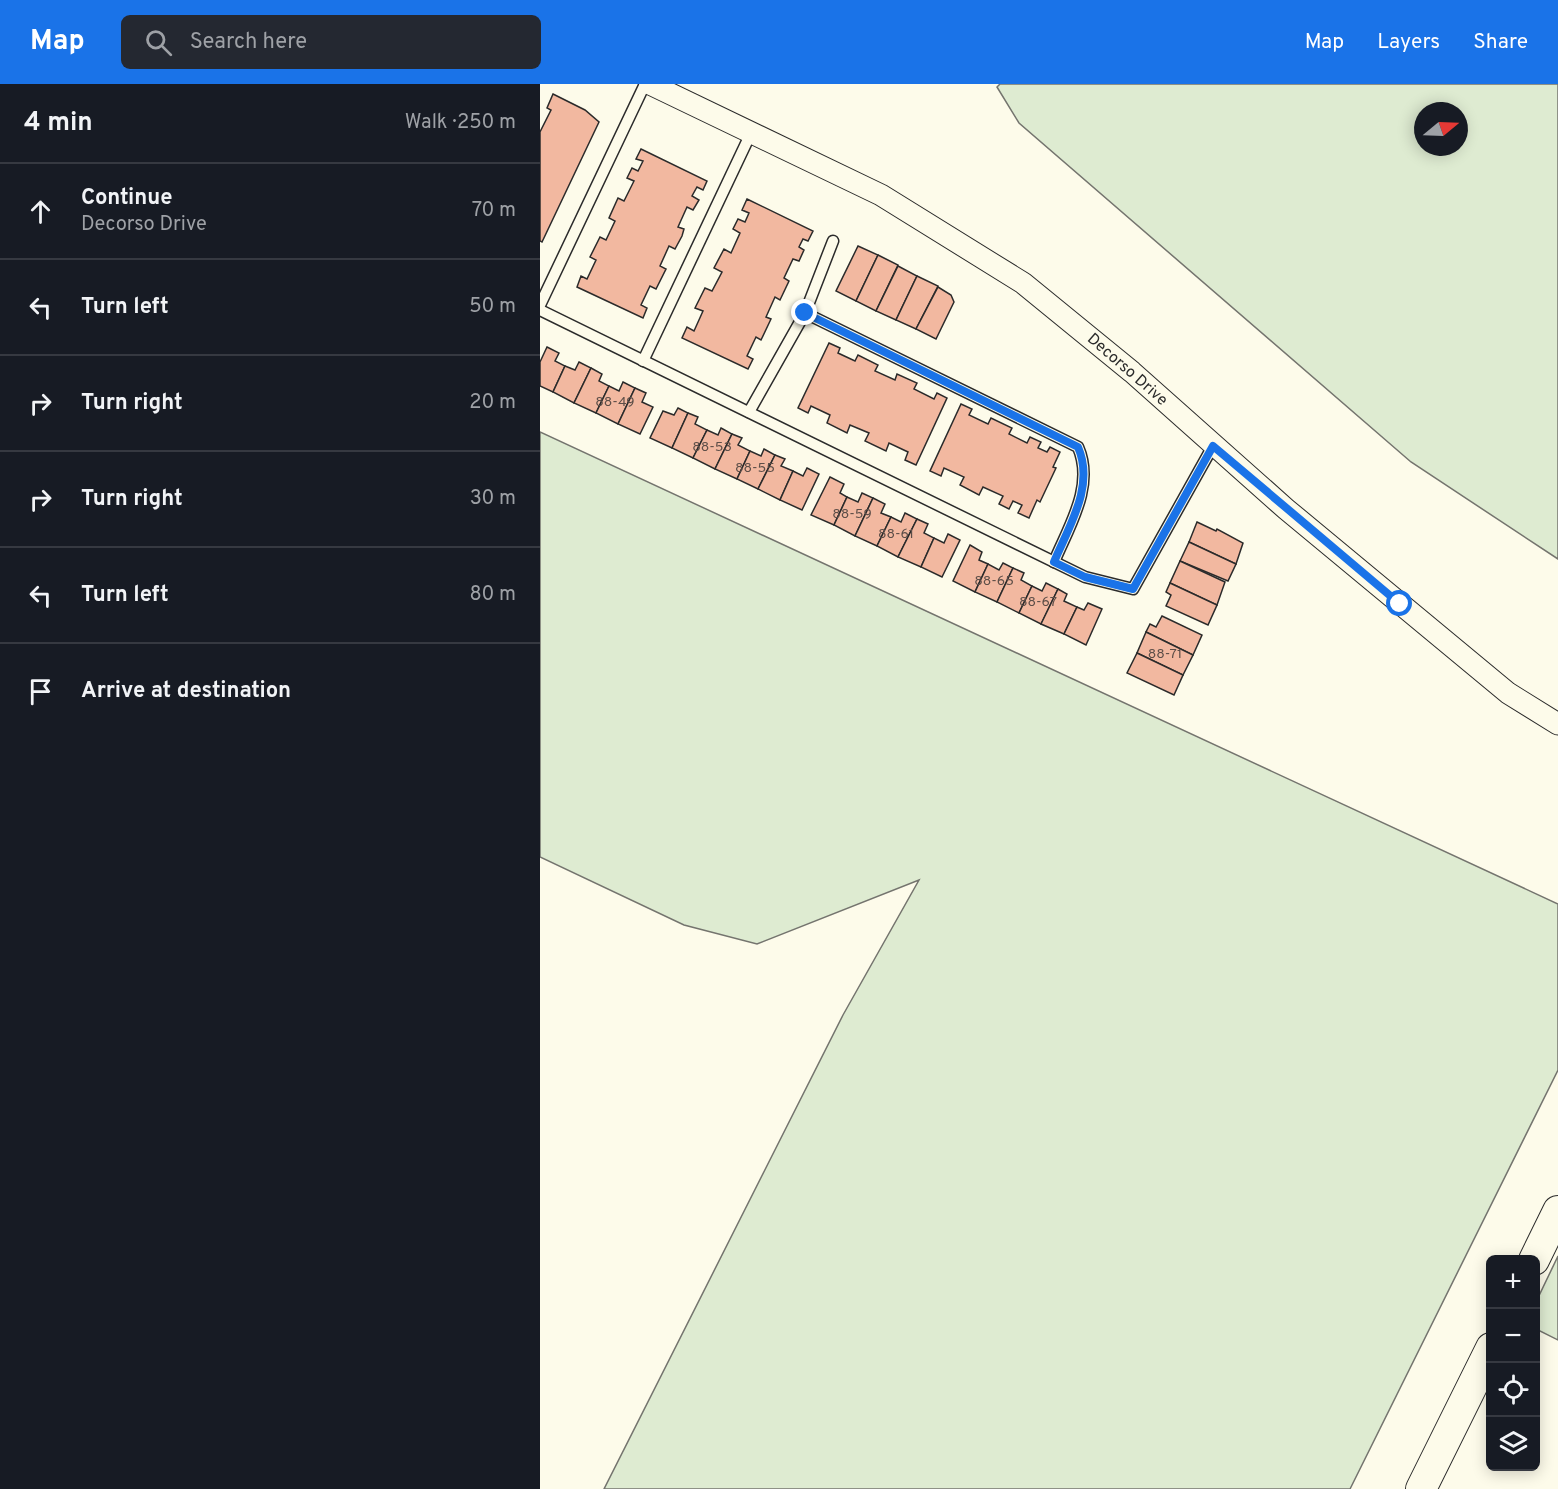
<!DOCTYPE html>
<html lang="en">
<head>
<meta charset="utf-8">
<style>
	:root { --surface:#171b24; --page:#242831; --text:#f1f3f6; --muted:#9ea1a6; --line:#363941; --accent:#1a73e8 }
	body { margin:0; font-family:Overpass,sans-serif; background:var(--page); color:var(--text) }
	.controls { position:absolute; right:18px; bottom:18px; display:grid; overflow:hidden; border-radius:9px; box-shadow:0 3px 15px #0003 }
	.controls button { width:54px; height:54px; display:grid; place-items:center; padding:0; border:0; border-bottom:2px solid var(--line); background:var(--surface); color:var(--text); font:30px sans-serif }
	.compass { position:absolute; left:874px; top:18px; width:54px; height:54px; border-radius:50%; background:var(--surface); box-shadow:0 3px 15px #0003; rotate:71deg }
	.stop { position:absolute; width:18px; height:18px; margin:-14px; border:4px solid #1a73e8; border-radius:50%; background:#fff }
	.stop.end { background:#1a73e8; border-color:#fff; box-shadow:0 2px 6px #0008 }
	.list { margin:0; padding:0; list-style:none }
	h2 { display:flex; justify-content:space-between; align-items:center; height:78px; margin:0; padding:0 24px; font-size:26px }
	h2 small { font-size:20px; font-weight:400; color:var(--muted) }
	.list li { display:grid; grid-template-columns:39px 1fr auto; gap:18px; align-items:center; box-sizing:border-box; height:96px; padding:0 24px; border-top:2px solid var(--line) }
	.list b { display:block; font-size:22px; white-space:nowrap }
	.list p { margin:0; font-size:20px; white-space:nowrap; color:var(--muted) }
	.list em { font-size:20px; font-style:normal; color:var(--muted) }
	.icon { flex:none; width:33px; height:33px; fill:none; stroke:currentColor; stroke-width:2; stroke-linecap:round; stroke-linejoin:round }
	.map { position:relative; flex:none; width:1018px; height:1405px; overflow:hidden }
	header { display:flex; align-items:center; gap:36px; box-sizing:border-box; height:84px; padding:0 30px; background:var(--accent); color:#fff }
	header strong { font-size:28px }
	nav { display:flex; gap:33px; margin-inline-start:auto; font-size:21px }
	.search { width:420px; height:54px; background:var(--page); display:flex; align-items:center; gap:15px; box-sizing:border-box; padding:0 21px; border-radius:9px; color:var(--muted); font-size:22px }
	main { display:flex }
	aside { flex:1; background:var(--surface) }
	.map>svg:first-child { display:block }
	.green { fill:#deebd1; stroke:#74746e; stroke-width:1.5; fill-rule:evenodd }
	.building { fill:#f2b8a0; stroke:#2b2b2b; stroke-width:1.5 }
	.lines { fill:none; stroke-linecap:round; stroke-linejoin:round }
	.lane-casing { stroke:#2b2b2b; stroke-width:13 }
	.street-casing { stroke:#2b2b2b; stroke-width:23 }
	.secondary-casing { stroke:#2b2b2b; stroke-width:32 }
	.lane { stroke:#fdfbea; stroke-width:10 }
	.street { stroke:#fdfbea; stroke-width:21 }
	.secondary { stroke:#fdfbea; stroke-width:30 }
	.route { stroke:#1a73e8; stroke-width:8 }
	.labels { text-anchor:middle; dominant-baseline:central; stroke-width:4.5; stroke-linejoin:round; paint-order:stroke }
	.number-label { font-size:14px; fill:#5d4e48 }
	.street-label { font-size:16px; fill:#2b2b2b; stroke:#fdfbea }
</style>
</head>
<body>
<header>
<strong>Map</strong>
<div class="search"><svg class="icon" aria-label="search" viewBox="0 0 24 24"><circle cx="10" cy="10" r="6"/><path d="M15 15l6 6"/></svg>Search here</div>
<nav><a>Map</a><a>Layers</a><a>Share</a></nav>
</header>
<main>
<aside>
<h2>4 min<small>Walk · 250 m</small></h2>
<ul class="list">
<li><svg class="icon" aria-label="ahead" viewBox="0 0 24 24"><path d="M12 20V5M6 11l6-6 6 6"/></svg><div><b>Continue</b><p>Decorso Drive</p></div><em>70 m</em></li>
<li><svg class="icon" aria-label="left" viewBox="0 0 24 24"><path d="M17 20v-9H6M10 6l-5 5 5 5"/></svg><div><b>Turn left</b></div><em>50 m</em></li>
<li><svg class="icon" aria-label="right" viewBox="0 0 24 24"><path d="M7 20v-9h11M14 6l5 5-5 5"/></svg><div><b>Turn right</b></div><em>20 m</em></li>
<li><svg class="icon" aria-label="right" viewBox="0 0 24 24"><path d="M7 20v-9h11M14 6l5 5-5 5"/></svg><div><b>Turn right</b></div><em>30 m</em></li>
<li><svg class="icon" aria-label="left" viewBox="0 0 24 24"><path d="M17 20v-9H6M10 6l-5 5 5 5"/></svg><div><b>Turn left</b></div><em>80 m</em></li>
<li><svg class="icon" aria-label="arrive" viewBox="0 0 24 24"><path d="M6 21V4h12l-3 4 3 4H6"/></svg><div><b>Arrive at destination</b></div></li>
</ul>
</aside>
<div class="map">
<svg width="1018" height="1405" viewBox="0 0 1018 1405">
	<rect width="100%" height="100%" fill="#fdfbea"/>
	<g class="green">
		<path d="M 460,0 L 1018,0 L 1018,475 L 871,378 L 479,39 L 457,3 ZM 883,27 L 919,27 L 919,63 L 883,63 Z"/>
		<path d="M 0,348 L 1018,820 L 1018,986 L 810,1405 L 64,1405 L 303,931 L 379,796 L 217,860 L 144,841 L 0,773 Z"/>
		<path d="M 1018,1172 L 1018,1256 L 996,1245 L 996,1218 Z"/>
	</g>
	<g class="building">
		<path d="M 13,10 L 45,26 L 59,38 L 2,158 L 0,157 L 0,48 L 11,26 L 7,24 Z"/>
		<path d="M 101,65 L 167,97 L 163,106 L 157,103 L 152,112 L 159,116 L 153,126 L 147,123 L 138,143 L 144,145 L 142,152 L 135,165 L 129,162 L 120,182 L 126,185 L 116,205 L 110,202 L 101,221 L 107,224 L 103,234 L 37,203 L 41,192 L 47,195 L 56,176 L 50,173 L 60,153 L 66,156 L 75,137 L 69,134 L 78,114 L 84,117 L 94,97 L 87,94 L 92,84 L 98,87 L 103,77 L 96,75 Z"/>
		<path d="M 207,115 L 273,147 L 268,157 L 263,155 L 259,163 L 264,166 L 259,177 L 253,175 L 244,194 L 249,197 L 240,216 L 235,213 L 226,233 L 231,235 L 221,256 L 216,253 L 207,272 L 213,275 L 208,285 L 142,254 L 147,243 L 154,247 L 163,227 L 155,224 L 165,204 L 172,207 L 182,188 L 174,184 L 184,165 L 191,169 L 200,149 L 193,145 L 198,135 L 205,138 L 209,129 L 202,126 Z"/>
		<path d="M 318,162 L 338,171 L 316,217 L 296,207 Z"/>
		<path d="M 338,171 L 358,181 L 336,227 L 316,217 Z"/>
		<path d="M 358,182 L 377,192 L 356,236 L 336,227 Z"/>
		<path d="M 377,192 L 398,202 L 376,245 L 356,236 Z"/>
		<path d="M 398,203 L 411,211 L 414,218 L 396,255 L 376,245 Z"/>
		<path d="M 289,259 L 300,264 L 298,269 L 315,277 L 318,271 L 338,281 L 335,287 L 355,296 L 357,290 L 377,299 L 374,305 L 394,315 L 397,309 L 407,314 L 376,381 L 365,376 L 368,368 L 349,359 L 346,367 L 325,357 L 329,349 L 310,341 L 307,349 L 287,339 L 290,331 L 271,322 L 268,329 L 258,324 Z"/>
		<path d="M 7,263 L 19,269 L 15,277 L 25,282 L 13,308 L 0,302 L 0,278 Z"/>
		<path d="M 39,278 L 51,284 L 34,319 L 13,308 L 25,282 L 35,286 Z"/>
		<path d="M 51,284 L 62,290 L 59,297 L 69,302 L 56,329 L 34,319 Z"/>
		<path d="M 83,298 L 95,304 L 78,340 L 56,329 L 69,302 L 79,307 Z"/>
		<path d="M 95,304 L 106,309 L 102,318 L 113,323 L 100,350 L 78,340 Z"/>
		<path d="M 421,320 L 432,325 L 429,331 L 448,340 L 451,334 L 472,344 L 469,350 L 487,359 L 490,353 L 501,358 L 498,364 L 507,368 L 510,363 L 520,368 L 513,383 L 516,384 L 500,418 L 497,416 L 489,434 L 478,429 L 482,421 L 473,417 L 469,425 L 459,420 L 463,412 L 443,403 L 439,411 L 420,401 L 424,393 L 404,384 L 401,392 L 390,387 Z"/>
		<path d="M 138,324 L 148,329 L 132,364 L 110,354 L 123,327 L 134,331 Z"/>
		<path d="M 148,329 L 158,333 L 155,340 L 167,346 L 153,374 L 132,364 Z"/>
		<path d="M 181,344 L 192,350 L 175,385 L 153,374 L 167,346 L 178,351 Z"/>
		<path d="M 192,350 L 202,354 L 198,361 L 210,367 L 197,395 L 175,385 Z"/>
		<path d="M 224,365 L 235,371 L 218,405 L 197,395 L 210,367 L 221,372 Z"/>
		<path d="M 235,371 L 245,375 L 241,382 L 253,387 L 240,416 L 218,405 Z"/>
		<path d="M 267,384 L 279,390 L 262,426 L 240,416 L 253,387 L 263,392 Z"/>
		<path d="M 290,393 L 304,400 L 300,409 L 307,413 L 294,441 L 271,431 Z"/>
		<path d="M 322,409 L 333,414 L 315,452 L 294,441 L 307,413 L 318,418 Z"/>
		<path d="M 333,414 L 345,420 L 341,429 L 351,433 L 337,462 L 315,452 Z"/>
		<path d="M 365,429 L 377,435 L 358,473 L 337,462 L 351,433 L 361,438 Z"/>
		<path d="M 377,435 L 388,440 L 384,449 L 394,454 L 381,483 L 358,473 Z"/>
		<path d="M 657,438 L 676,447 L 677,445 L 703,459 L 696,480 L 649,458 Z"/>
		<path d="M 408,450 L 420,456 L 402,493 L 381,483 L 394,454 L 404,459 Z"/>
		<path d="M 649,458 L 696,480 L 688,497 L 640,477 Z"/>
		<path d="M 430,461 L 442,468 L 439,476 L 448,480 L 435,508 L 413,497 Z"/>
		<path d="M 640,477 L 685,498 L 677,521 L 630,499 Z"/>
		<path d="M 463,479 L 473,484 L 457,518 L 435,508 L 448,480 L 459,486 Z"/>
		<path d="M 473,484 L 484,489 L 481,496 L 492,502 L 479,529 L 457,518 Z"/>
		<path d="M 506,499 L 518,505 L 501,540 L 479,529 L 492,502 L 502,507 Z"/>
		<path d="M 630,499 L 677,521 L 668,541 L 626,522 L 631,511 L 626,508 Z"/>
		<path d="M 518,505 L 527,510 L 524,517 L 537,523 L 524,550 L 501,540 Z"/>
		<path d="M 548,519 L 562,525 L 546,561 L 524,550 L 537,523 L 544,526 Z"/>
		<path d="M 622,532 L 662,551 L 653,571 L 606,548 L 610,540 L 616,543 Z"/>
		<path d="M 606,548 L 653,571 L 643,591 L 597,569 Z"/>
		<path d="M 597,569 L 643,591 L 634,611 L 587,589 Z"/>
	</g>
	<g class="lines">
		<defs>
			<g id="lane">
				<path d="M 0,221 L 105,0"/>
				<path d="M 0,226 L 545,493 L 593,505 L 673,362"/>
				<path d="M 265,229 L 293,157"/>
				<path d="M 103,277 L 211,49"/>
				<path d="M 209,328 L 265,229 L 538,363 C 555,402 529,442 514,478"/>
			</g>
			<path id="street" d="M 110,0 L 341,111 L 483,199 L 592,288 L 746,425 L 968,609 L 1018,640"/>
			<g id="secondary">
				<path d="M 994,1176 L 1018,1127"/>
				<path d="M 881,1405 L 951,1264"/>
			</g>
		</defs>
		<use href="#lane" class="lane-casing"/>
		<use href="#street" class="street-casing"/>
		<use href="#secondary" class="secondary-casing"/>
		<use href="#lane" class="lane"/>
		<use href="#street" class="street"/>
		<use href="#secondary" class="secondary"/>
	</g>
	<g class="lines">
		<path class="route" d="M 265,229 L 538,363 C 555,402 529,442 514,478 L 545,493 L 593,505 L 673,362 L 860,520"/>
	</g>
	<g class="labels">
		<g class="number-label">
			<text x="75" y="318">88-49</text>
			<text x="172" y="363">88-53</text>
			<text x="215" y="384">88-55</text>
			<text x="312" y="430">88-59</text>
			<text x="356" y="450">88-61</text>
			<text x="454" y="497">88-65</text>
			<text x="498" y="518">88-67</text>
			<text x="625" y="570">88-71</text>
		</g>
		<g class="street-label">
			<text transform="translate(587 286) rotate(41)">Decorso Drive</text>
		</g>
	</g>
</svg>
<div class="controls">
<button>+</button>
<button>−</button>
<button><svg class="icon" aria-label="locate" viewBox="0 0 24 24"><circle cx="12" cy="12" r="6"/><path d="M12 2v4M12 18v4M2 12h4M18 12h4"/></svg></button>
<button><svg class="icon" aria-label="layers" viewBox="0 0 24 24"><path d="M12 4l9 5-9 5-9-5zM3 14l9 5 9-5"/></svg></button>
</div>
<svg class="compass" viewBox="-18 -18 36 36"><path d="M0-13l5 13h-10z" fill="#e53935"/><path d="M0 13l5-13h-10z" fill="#9ea1a6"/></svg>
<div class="stop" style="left:860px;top:520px"></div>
<div class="stop end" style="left:265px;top:229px"></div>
</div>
</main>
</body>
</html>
